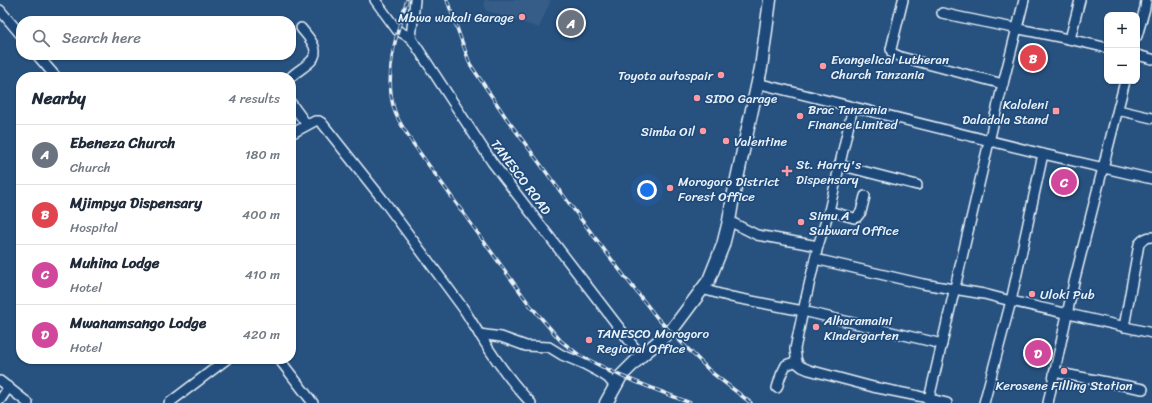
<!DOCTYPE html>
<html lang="en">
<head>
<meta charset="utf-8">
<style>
	:root { --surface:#fff; --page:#f2f2f3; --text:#1f2937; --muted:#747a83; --line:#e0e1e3; --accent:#1a73e8 }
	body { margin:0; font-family:Sriracha,sans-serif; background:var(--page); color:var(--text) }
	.controls { position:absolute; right:12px; top:12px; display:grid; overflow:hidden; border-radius:8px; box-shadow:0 1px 3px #0004 }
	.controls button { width:36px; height:36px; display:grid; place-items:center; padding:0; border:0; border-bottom:1px solid var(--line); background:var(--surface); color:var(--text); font:20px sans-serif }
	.you { position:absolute; left:647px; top:190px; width:14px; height:14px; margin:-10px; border:3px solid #fff; border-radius:50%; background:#1a73e8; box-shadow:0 0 0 6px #1a73e833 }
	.badge { display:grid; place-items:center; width:26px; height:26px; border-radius:50%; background:var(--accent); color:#fff; font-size:13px; font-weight:700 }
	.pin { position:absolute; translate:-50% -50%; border:2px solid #fff; box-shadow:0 1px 4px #0006 }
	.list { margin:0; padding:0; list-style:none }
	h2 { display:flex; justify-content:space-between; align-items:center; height:52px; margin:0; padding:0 16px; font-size:17px }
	h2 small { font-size:13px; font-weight:400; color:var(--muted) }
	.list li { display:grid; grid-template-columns:26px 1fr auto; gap:12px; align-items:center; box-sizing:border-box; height:60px; padding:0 16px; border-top:1px solid var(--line) }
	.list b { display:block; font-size:15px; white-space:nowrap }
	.list p { margin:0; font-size:13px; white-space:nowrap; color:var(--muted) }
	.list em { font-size:13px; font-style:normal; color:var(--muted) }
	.icon { flex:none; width:22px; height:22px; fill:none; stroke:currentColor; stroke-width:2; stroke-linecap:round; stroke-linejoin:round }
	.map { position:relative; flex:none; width:1152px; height:403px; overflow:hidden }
	.search { position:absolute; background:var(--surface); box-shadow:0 1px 3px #0004; left:16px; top:16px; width:280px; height:44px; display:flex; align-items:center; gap:10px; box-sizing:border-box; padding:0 14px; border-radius:16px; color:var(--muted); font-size:15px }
	.panel { position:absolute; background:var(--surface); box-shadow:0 1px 3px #0004; left:16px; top:72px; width:280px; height:292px; border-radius:16px }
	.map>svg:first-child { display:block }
	.built { fill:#355d88 }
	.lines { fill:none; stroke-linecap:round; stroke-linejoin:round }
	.minor-casing { stroke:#e8f1f8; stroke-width:12 }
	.major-casing { stroke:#e8f1f8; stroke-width:15 }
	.minor { stroke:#1f4a7a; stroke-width:9 }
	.major { stroke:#1f4a7a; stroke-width:12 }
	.rail-casing { stroke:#e8f1f8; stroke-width:3.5 }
	.rail { stroke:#1f4a7a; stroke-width:2; stroke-dasharray:6; stroke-linecap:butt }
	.poi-dot { fill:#ff9aa2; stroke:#1f4a7a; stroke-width:1.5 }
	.labels { text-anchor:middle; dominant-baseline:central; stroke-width:3.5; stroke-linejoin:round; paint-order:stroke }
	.poi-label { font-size:13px; fill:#e8f1f8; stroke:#1f4a7a; text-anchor:start }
	.street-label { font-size:13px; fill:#e8f1f8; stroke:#1f4a7a }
</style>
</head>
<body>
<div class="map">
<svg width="1152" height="403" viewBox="0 0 1152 403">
	<rect width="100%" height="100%" fill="#27517f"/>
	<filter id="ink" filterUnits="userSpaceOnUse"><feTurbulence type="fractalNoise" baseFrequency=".025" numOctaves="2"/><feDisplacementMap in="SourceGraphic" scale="8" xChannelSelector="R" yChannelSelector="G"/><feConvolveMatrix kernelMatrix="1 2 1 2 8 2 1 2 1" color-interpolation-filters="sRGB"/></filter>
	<g filter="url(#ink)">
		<path class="built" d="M 484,0 L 551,0 L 539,28 L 485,10 Z"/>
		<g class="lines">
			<defs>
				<g id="minor">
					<path d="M 375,0 L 397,30 L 411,38"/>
					<path d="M 415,0 L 411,38 L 492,162 L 641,356"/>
					<path d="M 903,0 L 891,49 L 892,53 L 901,57 L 1003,84"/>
					<path d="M 0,10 L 21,35"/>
					<path d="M 942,13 C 997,26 1052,34 1107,48"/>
					<path d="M 1137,36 L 1145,8 L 1146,0"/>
					<path d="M 1070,39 L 1080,0"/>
					<path d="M 37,55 L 56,77"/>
					<path d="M 1137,55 L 1152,59"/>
					<path d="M 291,77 C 297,71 305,67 311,61 C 322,50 308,37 301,28"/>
					<path d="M 757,83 L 1043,154 L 1152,179"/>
					<path d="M 291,103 L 307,125"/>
					<path d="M 853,107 L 829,211 L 818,246 L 803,311 L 795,349 L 797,363 L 802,367 L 809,370 L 873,387 L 918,396 L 947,403"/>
					<path d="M 1118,110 L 1152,118"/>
					<path d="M 291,134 L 315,121 L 319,121 L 322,123 L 384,201 L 463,308 C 469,317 474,326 480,335 C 494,358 512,383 531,403"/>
					<path d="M 839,165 L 917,185"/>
					<path d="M 829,211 L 854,218 L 857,217 L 861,212 L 865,196"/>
					<path d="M 729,221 L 757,235 L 818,246"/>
					<path d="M 815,259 L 923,284 L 984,294 L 1011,301 L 1152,333"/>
					<path d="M 702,289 L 731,297 L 803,311 L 942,344"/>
					<path d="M 1124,327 L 1139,244 C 1143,239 1146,237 1152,237"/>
					<path d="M 479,334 L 501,337 L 526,346 L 549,347 L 562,355 L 584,364 L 599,372 L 608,378 L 615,386"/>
					<path d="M 279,359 L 313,403"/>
					<path d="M 1054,372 L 1143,389"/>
					<path d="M 0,381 L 28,403"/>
					<path d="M 777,388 L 781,375 L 786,365 L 797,361"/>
					<path d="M 929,399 L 995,116 L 1024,0"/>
					<path d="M 0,400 L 9,387"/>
					<path d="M 169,403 L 227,359"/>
					<path d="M 984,403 L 1011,301 L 1043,154"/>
					<path d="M 1048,403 L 1074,282 L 1125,81"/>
				</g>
				<path id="major" d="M 606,403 L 621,376 L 641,356 L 671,331 L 686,311 L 709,280 L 723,245 L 729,221 L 733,197 L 761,68 L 770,0"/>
			</defs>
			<use href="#minor" class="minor-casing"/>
			<use href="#major" class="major-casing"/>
			<use href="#minor" class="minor"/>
			<use href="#major" class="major"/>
			<defs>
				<g id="rail">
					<path d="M 407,0 C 396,34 383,77 395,112 C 399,123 407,133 412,142 L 529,304 L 561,341 L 579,355 L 621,376 L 690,403"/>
					<path d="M 447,0 L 470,64 L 507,119 L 580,218 L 625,277 L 658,319 L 711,372 L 751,403"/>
				</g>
			</defs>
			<use href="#rail" class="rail-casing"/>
			<use href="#rail" class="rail"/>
		</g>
	</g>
	<g class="poi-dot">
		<circle cx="522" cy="17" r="4"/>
		<circle cx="823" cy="66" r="4"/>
		<circle cx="721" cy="75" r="4"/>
		<circle cx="697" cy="98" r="4"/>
		<rect x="1052" y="107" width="8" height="8" rx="2"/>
		<circle cx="800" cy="116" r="4"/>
		<circle cx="703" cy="131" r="4"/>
		<circle cx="726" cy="141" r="4"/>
		<path d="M785 165h4v4h4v4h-4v4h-4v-4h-4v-4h4z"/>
		<circle cx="670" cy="188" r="4"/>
		<circle cx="801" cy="222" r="4"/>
		<circle cx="1032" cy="294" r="4"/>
		<circle cx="816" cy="327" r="4"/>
		<circle cx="589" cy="340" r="4"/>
		<circle cx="1064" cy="371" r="4"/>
	</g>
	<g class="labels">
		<g class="poi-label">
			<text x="514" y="17" text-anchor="end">Mbwa wakali Garage</text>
			<text x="831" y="59">Evangelical Lutheran<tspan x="831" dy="15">Church Tanzania</tspan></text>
			<text x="713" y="75" text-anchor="end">Toyota autospair</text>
			<text x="705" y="98">SIDO Garage</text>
			<text x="1048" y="104" text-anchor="end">Kaloleni<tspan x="1048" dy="15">Daladala Stand</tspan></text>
			<text x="808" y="109">Brac Tanzania<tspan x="808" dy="15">Finance Limited</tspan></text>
			<text x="695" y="131" text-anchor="end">Simba Oil</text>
			<text x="734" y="141">Valentine</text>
			<text x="796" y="164">St. Harry's<tspan x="796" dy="15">Dispensary</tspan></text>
			<text x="678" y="181">Morogoro District<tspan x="678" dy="15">Forest Office</tspan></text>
			<text x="809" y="215">Simu A<tspan x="809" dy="15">Subward Office</tspan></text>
			<text x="1040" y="294">Uloki Pub</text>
			<text x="824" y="320">Alharamaini<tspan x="824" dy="15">Kindergarten</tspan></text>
			<text x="597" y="333">TANESCO Morogoro<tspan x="597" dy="15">Regional Office</tspan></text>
			<text x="1064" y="385" text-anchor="middle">Kerosene Filling Station</text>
		</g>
		<g class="street-label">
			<text transform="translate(521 177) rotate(53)">TANESCO ROAD</text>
		</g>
	</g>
</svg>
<div class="controls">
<button>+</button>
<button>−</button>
</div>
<div class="you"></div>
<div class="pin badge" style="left:571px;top:23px;background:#6b7280">A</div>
<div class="pin badge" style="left:1033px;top:58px;background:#e0444e">B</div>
<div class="pin badge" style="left:1064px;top:182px;background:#d1479c">C</div>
<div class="pin badge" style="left:1038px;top:353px;background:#d1479c">D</div>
<div class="search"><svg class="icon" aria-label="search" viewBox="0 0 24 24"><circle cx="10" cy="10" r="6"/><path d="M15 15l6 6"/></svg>Search here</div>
<section class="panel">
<h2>Nearby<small>4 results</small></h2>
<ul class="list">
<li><span class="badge" style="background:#6b7280">A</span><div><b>Ebeneza Church</b><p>Church</p></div><em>180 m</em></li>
<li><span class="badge" style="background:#e0444e">B</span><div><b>Mjimpya Dispensary</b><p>Hospital</p></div><em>400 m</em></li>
<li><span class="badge" style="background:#d1479c">C</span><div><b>Muhina Lodge</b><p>Hotel</p></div><em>410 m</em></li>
<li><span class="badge" style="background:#d1479c">D</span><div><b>Mwanamsango Lodge</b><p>Hotel</p></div><em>420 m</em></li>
</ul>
</section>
</div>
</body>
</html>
